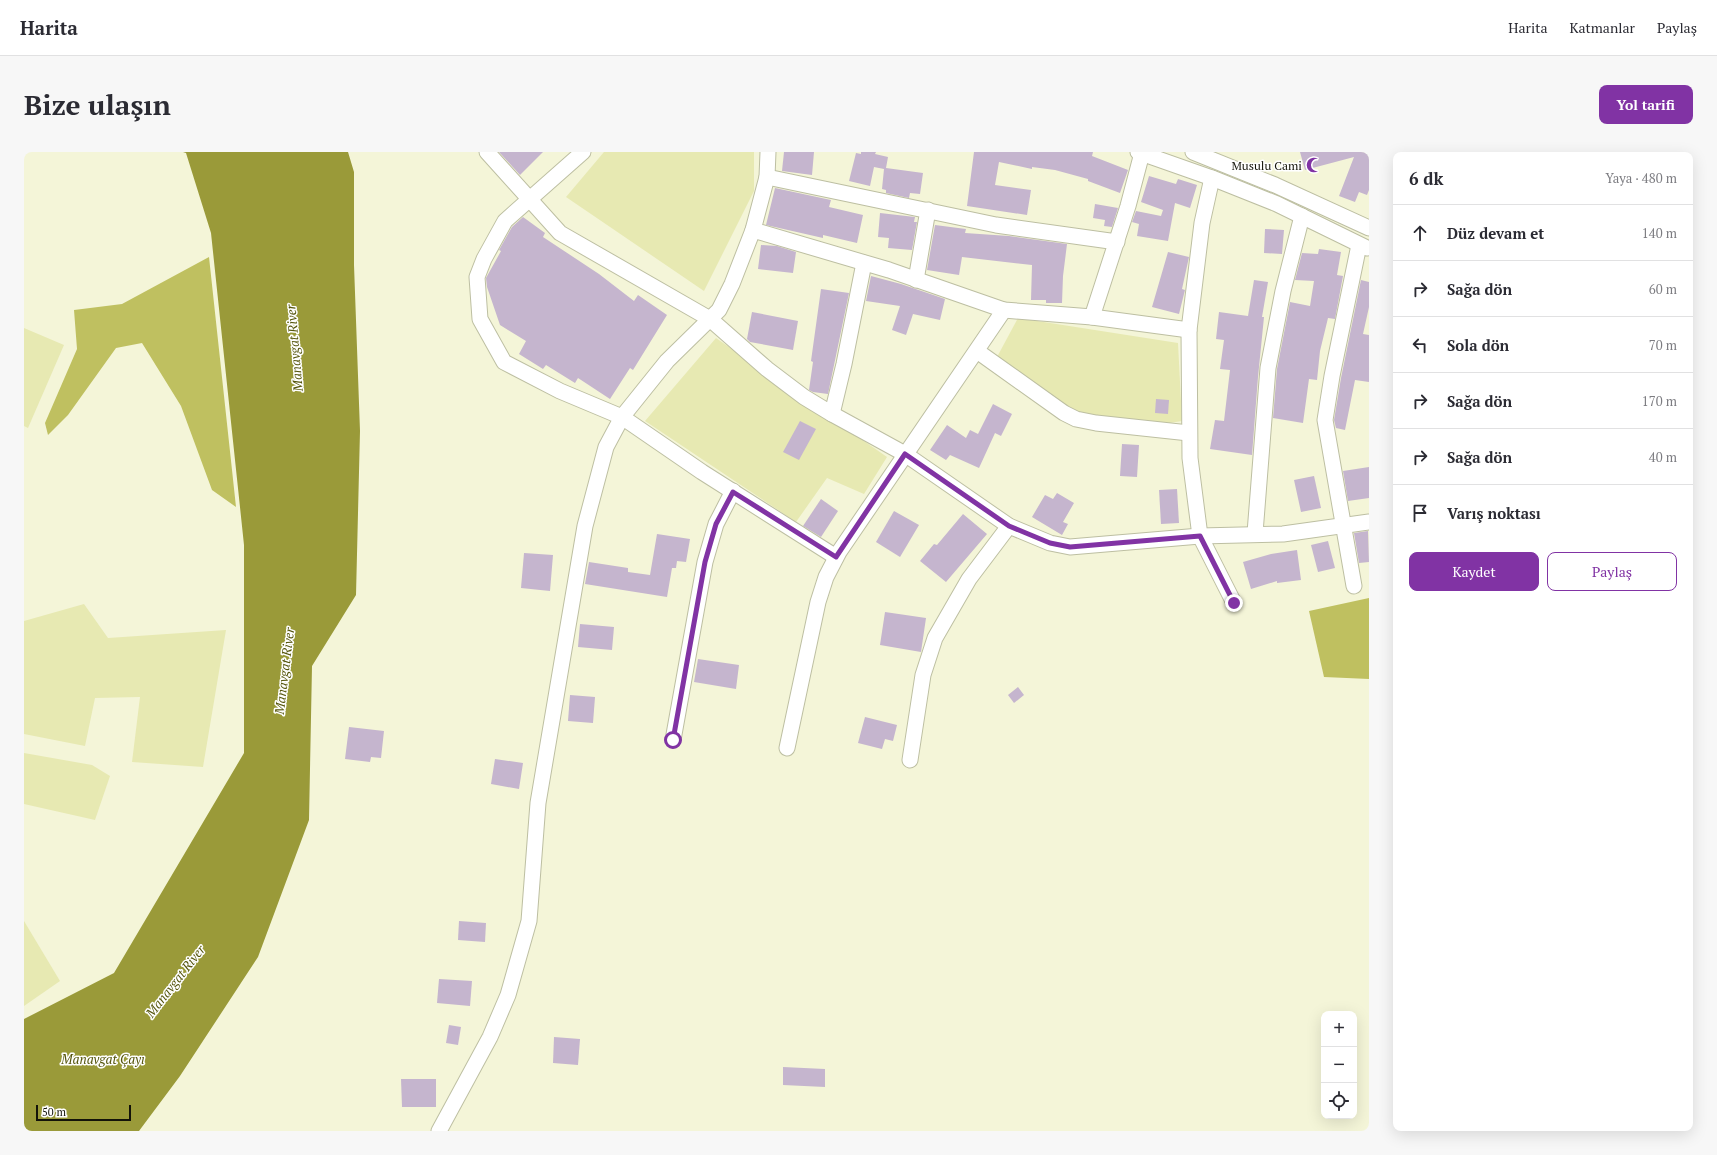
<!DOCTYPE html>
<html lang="tr">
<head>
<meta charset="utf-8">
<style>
	:root { --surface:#fff; --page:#f7f7f7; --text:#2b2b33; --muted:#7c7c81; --line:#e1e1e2; --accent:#8133a4 }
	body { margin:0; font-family:"PT Serif",serif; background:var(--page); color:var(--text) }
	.controls { position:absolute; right:12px; bottom:12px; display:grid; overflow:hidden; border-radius:8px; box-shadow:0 4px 16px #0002 }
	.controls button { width:36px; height:36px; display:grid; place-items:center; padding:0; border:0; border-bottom:1px solid var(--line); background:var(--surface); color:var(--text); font:20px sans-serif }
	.scale { position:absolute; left:12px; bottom:10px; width:95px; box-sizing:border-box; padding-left:4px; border:2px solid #131309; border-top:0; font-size:11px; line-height:14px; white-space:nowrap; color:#131309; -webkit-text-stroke:3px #fff; paint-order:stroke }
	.stop { position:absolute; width:12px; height:12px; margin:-9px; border:3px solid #8133a4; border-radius:50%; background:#fff }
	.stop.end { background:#8133a4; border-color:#fff; box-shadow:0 1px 4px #0008 }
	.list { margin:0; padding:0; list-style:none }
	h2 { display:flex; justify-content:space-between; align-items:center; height:52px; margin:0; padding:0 16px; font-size:17px }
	h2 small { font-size:13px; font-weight:400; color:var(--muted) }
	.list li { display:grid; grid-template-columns:26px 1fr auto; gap:12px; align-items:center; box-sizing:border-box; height:56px; padding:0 16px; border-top:1px solid var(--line) }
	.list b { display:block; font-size:15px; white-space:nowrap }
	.list em { font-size:13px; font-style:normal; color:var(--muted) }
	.actions { display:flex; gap:8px; padding:12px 16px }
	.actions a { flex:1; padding:9px 0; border:1px solid var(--accent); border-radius:8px; text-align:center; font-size:14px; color:var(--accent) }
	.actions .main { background:var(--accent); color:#fff }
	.icon { flex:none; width:22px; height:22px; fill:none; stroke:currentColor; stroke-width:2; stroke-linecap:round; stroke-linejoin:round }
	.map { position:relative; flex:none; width:1345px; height:979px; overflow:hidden; border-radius:8px }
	header { display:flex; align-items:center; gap:24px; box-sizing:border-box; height:56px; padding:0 20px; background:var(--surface); border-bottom:1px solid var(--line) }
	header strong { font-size:19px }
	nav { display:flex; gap:22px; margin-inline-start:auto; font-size:14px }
	.intro { display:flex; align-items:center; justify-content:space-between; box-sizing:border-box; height:96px; padding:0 24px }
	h1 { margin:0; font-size:28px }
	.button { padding:10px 18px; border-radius:8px; background:var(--accent); color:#fff; font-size:14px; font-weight:700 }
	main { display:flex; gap:24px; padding:0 24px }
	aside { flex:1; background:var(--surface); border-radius:8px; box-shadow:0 4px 16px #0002 }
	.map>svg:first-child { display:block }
	.green { fill:#e7e9b2 }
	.forest { fill:#bfc060 }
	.water { fill:#9a9a39 }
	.building { fill:#c5b5ce }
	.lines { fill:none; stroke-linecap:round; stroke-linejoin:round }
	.minor-casing { stroke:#bdbfa2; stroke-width:17 }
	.minor { stroke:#fff; stroke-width:15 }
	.route { stroke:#8133a4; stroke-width:5 }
	.labels { text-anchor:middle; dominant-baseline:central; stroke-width:3; stroke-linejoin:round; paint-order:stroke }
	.poi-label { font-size:12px; fill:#131309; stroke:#fff; text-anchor:end }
	.water-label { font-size:13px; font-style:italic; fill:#55550c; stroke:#fff }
</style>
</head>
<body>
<header>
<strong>Harita</strong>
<nav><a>Harita</a><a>Katmanlar</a><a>Paylaş</a></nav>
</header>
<div class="intro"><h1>Bize ulaşın</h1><a class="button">Yol tarifi</a></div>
<main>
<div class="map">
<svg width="1345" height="979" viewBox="0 0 1345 979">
	<rect width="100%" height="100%" fill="#f4f5d8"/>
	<g class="green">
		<path d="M 580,0 L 730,0 L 730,39 L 680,139 L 542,45 Z"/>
		<path d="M 994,166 L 1154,191 L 1158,269 L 1145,271 L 1052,262 L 973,205 Z"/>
		<path d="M 0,176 L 40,193 L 4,276 L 0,274 Z"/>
		<path d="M 692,186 L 863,305 L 840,342 L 803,326 L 772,370 L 621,269 Z"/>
		<path d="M 60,452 L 84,486 L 202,478 L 179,615 L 108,610 L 116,545 L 71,546 L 61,594 L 0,582 L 0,469 Z"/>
		<path d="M 0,601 L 68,613 L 86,624 L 71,668 L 0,652 Z"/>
		<path d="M 0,769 L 36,829 L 0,854 Z"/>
	</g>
	<g class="forest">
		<path d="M 185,105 L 212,355 L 188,338 L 157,254 L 118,191 L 92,196 L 44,263 L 24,283 L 21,271 L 53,197 L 50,158 L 98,152 Z"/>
		<path d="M 1345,446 L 1345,527 L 1300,525 L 1285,459 Z"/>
	</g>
	<path class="water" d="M 159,0 L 324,0 L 330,20 L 330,113 L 336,279 L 332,443 L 288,514 L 285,668 L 234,805 L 156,924 L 115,979 L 0,979 L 0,867 L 90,821 L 220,601 L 220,393 L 187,81 L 162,1 Z"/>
	<g class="building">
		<path d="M 475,0 L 519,0 L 496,23 Z"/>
		<path d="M 760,0 L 790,0 L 788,23 L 758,19 Z"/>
		<path d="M 837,0 L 852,0 L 851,2 L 864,5 L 862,16 L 899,21 L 896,42 L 886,41 L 885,46 L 862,41 L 862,38 L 858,37 L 860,17 L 850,15 L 846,34 L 825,29 L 832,1 L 837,2 Z"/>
		<path d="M 950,0 L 1069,0 L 1068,4 L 1104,18 L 1096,41 L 1064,29 L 1064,27 L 1031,18 L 1008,15 L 1008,17 L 975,10 L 971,33 L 1007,38 L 1003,63 L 943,54 Z"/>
		<path d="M 1276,0 L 1345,0 L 1345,38 L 1343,43 L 1335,40 L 1331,50 L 1315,44 L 1330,5 L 1281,18 Z"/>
		<path d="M 1125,24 L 1152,32 L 1154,27 L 1173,33 L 1166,56 L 1151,51 L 1144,89 L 1113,84 L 1115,72 L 1108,70 L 1112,59 L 1137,64 L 1139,58 L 1117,50 Z"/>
		<path d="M 751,36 L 807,48 L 805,55 L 839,63 L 833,91 L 799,83 L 799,86 L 742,73 Z"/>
		<path d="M 1071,52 L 1094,56 L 1088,75 L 1080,74 L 1081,68 L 1069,66 Z"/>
		<path d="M 856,61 L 891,65 L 890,70 L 893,70 L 888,98 L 864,96 L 865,86 L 854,85 Z"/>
		<path d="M 499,65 L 521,81 L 519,85 L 575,122 L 610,149 L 614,143 L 643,163 L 609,218 L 606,216 L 586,247 L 554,226 L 551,231 L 522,213 L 519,217 L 495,202 L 502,189 L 476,173 L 463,135 L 462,126 L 477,99 L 475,98 L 488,75 Z"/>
		<path d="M 911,73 L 942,77 L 941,81 L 985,84 L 1043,92 L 1039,124 L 1038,151 L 1022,151 L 1022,148 L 1007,148 L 1008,113 L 938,105 L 935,123 L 903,118 Z"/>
		<path d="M 1241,77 L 1260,78 L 1258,102 L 1240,101 Z"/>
		<path d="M 737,93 L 753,94 L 772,100 L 769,121 L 734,117 Z"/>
		<path d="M 1295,97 L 1317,100 L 1313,123 L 1319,124 L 1311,167 L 1304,166 L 1296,199 L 1293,228 L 1285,227 L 1279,271 L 1249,266 L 1253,217 L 1266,150 L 1286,154 L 1290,129 L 1271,128 L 1278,101 L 1294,102 Z"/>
		<path d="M 1144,100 L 1165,105 L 1158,137 L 1161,138 L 1155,162 L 1128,155 Z"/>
		<path d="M 847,124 L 877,132 L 921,147 L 916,168 L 889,162 L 882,183 L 868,178 L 876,154 L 842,149 Z"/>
		<path d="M 1230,128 L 1244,130 L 1238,165 L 1240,165 L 1234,225 L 1228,303 L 1186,297 L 1191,268 L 1200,269 L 1206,218 L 1196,217 L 1200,188 L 1192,187 L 1195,160 L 1224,164 Z"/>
		<path d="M 1337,128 L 1345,130 L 1345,155 L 1339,182 L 1345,183 L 1345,230 L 1331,228 L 1321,278 L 1312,276 L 1310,268 L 1317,226 Z"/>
		<path d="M 797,137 L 825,141 L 804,242 L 789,240 L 785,238 L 789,210 L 787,209 Z"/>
		<path d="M 728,160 L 774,169 L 769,198 L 726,190 L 723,187 Z"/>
		<path d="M 1132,247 L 1145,248 L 1144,262 L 1131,261 Z"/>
		<path d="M 969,252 L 988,262 L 977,284 L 971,281 L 955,316 L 926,303 L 922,308 L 906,298 L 923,273 L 942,286 L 946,278 L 954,282 Z"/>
		<path d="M 776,269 L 792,277 L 775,308 L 759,300 Z"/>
		<path d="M 1098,292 L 1115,293 L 1113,325 L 1096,324 Z"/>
		<path d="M 1345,315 L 1345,346 L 1324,349 L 1319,319 Z"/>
		<path d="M 1290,324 L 1297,356 L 1277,360 L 1270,328 Z"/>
		<path d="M 1153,337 L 1155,371 L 1137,372 L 1135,338 Z"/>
		<path d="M 1033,341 L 1050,351 L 1039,370 L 1044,372 L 1038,383 L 1008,365 L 1021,343 L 1029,347 Z"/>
		<path d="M 797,347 L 814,359 L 797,385 L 779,374 Z"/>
		<path d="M 870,359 L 895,373 L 876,405 L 852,390 Z"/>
		<path d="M 939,362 L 963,382 L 922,430 L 896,409 L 910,392 L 913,393 Z"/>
		<path d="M 1344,379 L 1345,410 L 1335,411 L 1330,381 Z"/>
		<path d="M 633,382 L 666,387 L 662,410 L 653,409 L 652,416 L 648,416 L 643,445 L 561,432 L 565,410 L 604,416 L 604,420 L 626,423 Z"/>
		<path d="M 1304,389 L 1311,416 L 1294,420 L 1287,393 Z"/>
		<path d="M 1273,398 L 1277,428 L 1253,431 L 1253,429 L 1227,437 L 1219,410 L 1247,402 Z"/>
		<path d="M 500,401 L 529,403 L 526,439 L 497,436 Z"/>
		<path d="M 861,460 L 902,466 L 897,500 L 856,493 Z"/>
		<path d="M 556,472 L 590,475 L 588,498 L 554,495 Z"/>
		<path d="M 674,507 L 715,513 L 712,537 L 670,530 Z"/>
		<path d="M 994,535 L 1000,543 L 990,551 L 984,543 Z"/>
		<path d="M 546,543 L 571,545 L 569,571 L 544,569 Z"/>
		<path d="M 841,565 L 873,573 L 869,589 L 861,587 L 858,597 L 834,591 Z"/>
		<path d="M 325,575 L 360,579 L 357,606 L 347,605 L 346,610 L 321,607 Z"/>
		<path d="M 471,607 L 499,611 L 495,637 L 467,632 Z"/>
		<path d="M 435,769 L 462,771 L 461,790 L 434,788 Z"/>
		<path d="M 415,827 L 448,829 L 446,854 L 413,851 Z"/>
		<path d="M 425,873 L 437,875 L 434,893 L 422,891 Z"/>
		<path d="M 530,885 L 556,887 L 554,913 L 529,911 Z"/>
		<path d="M 759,915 L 801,917 L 801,935 L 759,933 Z"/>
		<path d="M 377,927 L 412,927 L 412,955 L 378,955 Z"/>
	</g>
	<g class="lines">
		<defs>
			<g id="minor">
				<path d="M 463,0 L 536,81 L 686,167 L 743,217 L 780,245 L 808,262 L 820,212 L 840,111"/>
				<path d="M 559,0 L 481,69 L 460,107 L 453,125 L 456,167 L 480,210 L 536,239 L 598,265 L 678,320 L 812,405"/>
				<path d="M 1114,0 L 1188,26 L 1253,52 L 1343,96"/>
				<path d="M 1169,0 L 1251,33 L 1345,76"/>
				<path d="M 743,25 L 972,73 L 1093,90"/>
				<path d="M 729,78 L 865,118 L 980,158 L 1068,165 L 1165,178 L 1178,71 L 1188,26"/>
				<path d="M 892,128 L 904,58"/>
				<path d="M 1068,165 L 1104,54 L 1118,1"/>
				<path d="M 1165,178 L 1166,306 L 1176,384 L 1210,451"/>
				<path d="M 953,199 L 1040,261 L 1052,267 L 1072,271 L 1165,281"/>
				<path d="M 808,262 L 881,302 L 985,374 L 1026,391 L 1046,395 L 1176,384 L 1259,382 L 1345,370"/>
				<path d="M 1231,381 L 1244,216 L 1259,139 L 1278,64"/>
				<path d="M 1330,434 L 1301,268 L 1308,224 L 1335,93"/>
				<path d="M 649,588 L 681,410 L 692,372 L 709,339"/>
				<path d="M 763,596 L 794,450 L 802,425 L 815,400 L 980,158"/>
				<path d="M 886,608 L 899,523 L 911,486 L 945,427 L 985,374"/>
				<path d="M 415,979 L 466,885 L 484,843 L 505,769 L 514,651 L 561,374 L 582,295 L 598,265 L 643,209 L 695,158 L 708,132 L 729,78 L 743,25 L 744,0"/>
			</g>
		</defs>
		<use href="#minor" class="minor-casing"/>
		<use href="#minor" class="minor"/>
	</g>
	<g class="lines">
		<path class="route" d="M 649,588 L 681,410 L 692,372 L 709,340 L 812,405 L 881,302 L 985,374 L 1026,391 L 1046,395 L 1176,384 L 1210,451"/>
	</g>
	<defs>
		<symbol id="mosque-bare" viewBox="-9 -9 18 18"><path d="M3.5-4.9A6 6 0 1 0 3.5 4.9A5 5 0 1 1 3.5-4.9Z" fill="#8133a4" stroke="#fff" stroke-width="2.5" paint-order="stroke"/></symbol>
	</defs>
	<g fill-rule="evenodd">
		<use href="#mosque-bare" x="1279" y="2" width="22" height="22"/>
	</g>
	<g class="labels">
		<g class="poi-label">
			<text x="1278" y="13">Musulu Cami</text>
		</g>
		<g class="water-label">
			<text transform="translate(270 196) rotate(-95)">Manavgat River</text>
			<text transform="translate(260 519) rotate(-83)">Manavgat River</text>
			<text transform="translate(151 829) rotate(-52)">Manavgat River</text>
			<text x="79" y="907">Manavgat Çayı</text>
		</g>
	</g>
</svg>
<div class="controls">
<button>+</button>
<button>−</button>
<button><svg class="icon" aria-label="locate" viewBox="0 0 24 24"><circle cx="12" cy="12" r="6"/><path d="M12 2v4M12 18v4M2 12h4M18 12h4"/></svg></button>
</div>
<div class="scale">50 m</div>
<div class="stop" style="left:649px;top:588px"></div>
<div class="stop end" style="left:1210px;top:451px"></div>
</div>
<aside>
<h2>6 dk<small>Yaya · 480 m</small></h2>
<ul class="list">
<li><svg class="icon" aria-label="ahead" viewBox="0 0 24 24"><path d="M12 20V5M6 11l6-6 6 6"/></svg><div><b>Düz devam et</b></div><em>140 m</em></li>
<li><svg class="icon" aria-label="right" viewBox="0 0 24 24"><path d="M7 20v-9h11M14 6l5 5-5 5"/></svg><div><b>Sağa dön</b></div><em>60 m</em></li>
<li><svg class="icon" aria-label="left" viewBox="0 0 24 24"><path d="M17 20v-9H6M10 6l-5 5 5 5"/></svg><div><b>Sola dön</b></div><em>70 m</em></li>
<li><svg class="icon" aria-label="right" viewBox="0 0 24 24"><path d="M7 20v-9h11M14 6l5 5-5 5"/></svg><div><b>Sağa dön</b></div><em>170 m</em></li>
<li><svg class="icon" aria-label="right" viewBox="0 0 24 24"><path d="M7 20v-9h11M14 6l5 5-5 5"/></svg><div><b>Sağa dön</b></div><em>40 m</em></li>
<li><svg class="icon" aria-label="arrive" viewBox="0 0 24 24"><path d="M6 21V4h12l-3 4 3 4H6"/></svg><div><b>Varış noktası</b></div></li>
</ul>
<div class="actions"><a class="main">Kaydet</a><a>Paylaş</a></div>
</aside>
</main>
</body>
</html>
